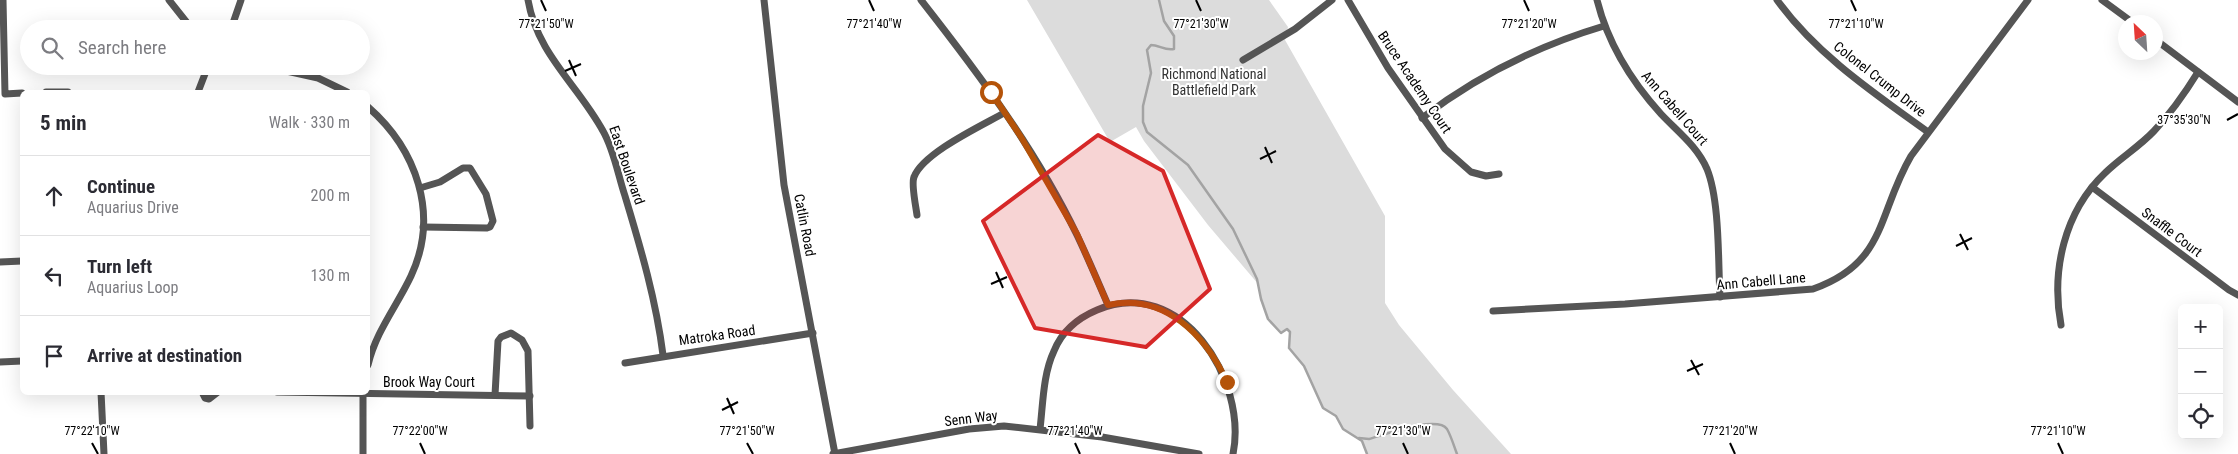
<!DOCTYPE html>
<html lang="en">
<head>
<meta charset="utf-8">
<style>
	:root { --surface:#fff; --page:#f2f2f3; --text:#2b2b33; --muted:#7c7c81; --line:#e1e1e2 }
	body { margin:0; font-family:"Roboto Condensed",sans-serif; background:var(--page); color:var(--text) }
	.controls { position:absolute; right:15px; bottom:15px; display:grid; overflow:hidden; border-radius:8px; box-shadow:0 5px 20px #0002 }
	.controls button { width:45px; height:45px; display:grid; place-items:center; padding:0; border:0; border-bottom:1px solid var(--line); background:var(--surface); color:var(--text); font:25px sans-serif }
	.compass { position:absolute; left:2118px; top:15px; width:45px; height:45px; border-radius:50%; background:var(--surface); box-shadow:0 5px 20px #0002; rotate:335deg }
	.stop { position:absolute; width:15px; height:15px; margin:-11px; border:4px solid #b45309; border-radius:50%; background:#fff }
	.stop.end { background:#b45309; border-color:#fff; box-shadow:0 1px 5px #0008 }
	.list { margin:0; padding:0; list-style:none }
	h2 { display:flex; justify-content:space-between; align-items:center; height:65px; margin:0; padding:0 20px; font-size:21px }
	h2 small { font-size:16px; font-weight:400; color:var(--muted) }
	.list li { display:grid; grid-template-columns:32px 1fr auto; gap:15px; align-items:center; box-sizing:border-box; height:80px; padding:0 20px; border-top:1px solid var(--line) }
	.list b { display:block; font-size:19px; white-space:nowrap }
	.list p { margin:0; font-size:16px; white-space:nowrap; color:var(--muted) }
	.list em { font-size:16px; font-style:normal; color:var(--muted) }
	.icon { flex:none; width:28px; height:28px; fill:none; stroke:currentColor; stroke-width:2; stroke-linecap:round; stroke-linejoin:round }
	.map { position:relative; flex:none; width:2238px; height:454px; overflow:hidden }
	.search { position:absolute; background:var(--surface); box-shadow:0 5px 20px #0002; left:20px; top:20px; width:350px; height:55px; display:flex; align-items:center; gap:12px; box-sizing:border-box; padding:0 18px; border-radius:28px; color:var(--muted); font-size:19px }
	.panel { position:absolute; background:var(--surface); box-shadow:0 5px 20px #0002; left:20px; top:90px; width:350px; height:305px; border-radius:8px }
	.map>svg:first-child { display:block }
	.green { fill:#dcdcdc }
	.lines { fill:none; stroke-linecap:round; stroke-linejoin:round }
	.stream { stroke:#a3a3a3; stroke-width:2.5 }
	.street { stroke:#555; stroke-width:7 }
	.route { stroke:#b45309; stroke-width:6 }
	.marked { fill:#d62828; fill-opacity:0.2; stroke:#d62828; stroke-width:4; stroke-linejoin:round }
	.ticks { fill:none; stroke:#000; stroke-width:2 }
	.labels { text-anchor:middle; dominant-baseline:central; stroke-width:4; stroke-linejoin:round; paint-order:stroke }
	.park-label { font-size:14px; fill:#333; stroke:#fff }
	.street-label { font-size:14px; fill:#000; stroke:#fff }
	.ticks-label { font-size:12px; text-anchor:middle; fill:#000; stroke:#fff; stroke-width:4; stroke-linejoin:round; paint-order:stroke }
</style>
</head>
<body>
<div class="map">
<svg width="2238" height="454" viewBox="0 0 2238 454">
	<rect width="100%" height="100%" fill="#fff"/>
	<path class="green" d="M 1027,0 L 1269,0 L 1288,27 L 1285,40 L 1385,216 L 1385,303 L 1399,325 L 1453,390 L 1511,454 L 1367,454 L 1362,441 L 1343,429 L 1336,416 L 1323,408 L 1304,366 L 1289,348 L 1290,331 L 1287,329 L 1281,333 L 1268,319 L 1261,299 L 1259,285 L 1208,225 L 1144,141 L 1136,127 L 1110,142 Z"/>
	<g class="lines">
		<g class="stream">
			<path d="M 1159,0 L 1164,21 L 1174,36 L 1174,49 C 1165,51 1159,45 1151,45 L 1147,50 L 1151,73 L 1143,106 L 1143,122 L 1147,132 L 1188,165 L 1233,229 L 1257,279 L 1261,299 L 1268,319 L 1281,333 L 1287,329 L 1290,332 L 1289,348 L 1304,366 L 1323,408 L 1336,416 L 1343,429 L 1362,441 L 1367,454"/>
			<path d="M 1359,438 L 1369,439 C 1384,435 1437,415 1447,429 C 1451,436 1454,446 1457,454"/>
		</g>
		<g class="street">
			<path d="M 3,0 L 5,94 L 22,93"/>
			<path d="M 169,0 L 192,29"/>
			<path d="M 528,0 C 537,54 578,85 603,131 C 614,150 618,175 625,196 C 641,249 656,300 663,355"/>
			<path d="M 764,0 L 784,185 L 835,454"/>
			<path d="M 921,0 C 979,74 1036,150 1077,235 C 1088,258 1098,282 1108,305"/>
			<path d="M 1348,0 L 1388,68 L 1445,149 L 1471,172 L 1486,176 L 1499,174"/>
			<path d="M 1597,0 C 1608,44 1631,81 1661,114 C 1678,132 1697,146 1707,169 C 1720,201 1718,262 1720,297"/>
			<path d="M 1777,0 C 1817,55 1874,93 1928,132"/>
			<path d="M 2102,0 L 2132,22"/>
			<path d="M 232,27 L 240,29"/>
			<path d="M 231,29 L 241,0"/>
			<path d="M 2156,40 L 2238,102"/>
			<path d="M 1243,60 L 1295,29 L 1332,0"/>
			<path d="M 264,66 L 318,78 L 347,92"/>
			<path d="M 46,92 L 68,92"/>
			<path d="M 198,92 L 208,66"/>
			<path d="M 368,107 C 416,149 440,214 411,276 C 397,306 376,331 368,365"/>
			<path d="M 1422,118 C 1478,75 1537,46 1604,26"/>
			<path d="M 2092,187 L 2229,290 L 2238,295"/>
			<path d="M 420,188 L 440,182 L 463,168 L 470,168 L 486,194 L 493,221 L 490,227 L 487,228 L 423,227"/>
			<path d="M 917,215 C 916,207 911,184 914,177 C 923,153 981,126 1004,113"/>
			<path d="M 0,262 L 22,261"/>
			<path d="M 1493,311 L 1625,304 L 1813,289 C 1887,263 1877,214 1911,156 L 2028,0"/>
			<path d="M 2061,325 C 2051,271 2064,212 2105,173 C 2120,158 2139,147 2154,131 C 2171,113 2185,93 2198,72"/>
			<path d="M 0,362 L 22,361"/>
			<path d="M 625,363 L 813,333"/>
			<path d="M 101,392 L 104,454"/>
			<path d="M 202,392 L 205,398 L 209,399 L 218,392"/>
			<path d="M 277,392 L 530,396"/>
			<path d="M 495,395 L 498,341 L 501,337 L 511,333 L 522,340 L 528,351 L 530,426"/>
			<path d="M 1040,429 C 1043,404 1043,374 1054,351 C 1062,331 1078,318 1097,310 C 1181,274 1248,380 1233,454"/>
			<path d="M 363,454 L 363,392"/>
			<path d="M 833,454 L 969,429 L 1004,426 L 1102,437 L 1199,454"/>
		</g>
	</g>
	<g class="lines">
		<path class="route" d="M 991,92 L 1021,137 L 1077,234 L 1108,305 C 1164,292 1206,336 1227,382"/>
	</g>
	<path class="marked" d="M 1098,135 L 1163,171 L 1210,289 L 1146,347 L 1035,328 L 983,221 Z"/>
	<path class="ticks" d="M 541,0 L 546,11M 869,0 L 874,11M 1196,0 L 1201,11M 1524,0 L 1529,11M 1851,0 L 1856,11M 569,60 L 576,76M 565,71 L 581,64M 2227,120 L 2238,114M 1265,147 L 1272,163M 1260,159 L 1276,151M 1960,234 L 1968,250M 1956,246 L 1972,238M 996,272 L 1003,288M 991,284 L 1007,277M 1691,360 L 1699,375M 1687,371 L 1703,364M 727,398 L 734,414M 722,410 L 738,402M 92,443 L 98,454M 420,443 L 425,454M 747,443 L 753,454M 1075,443 L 1080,454M 1403,443 L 1408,454M 1730,443 L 1735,454M 2058,443 L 2063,454"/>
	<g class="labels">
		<g class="park-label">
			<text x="1214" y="74">Richmond National<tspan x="1214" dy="16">Battlefield Park</tspan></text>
		</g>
		<g class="street-label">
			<text transform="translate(1880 79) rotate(38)">Colonel Crump Drive</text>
			<text transform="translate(1415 82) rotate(56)">Bruce Academy Court</text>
			<text transform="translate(1675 108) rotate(49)">Ann Cabell Court</text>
			<text transform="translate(627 165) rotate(71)">East Boulevard</text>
			<text transform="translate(805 225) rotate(79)">Catlin Road</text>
			<text transform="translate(2172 232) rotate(37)">Snaffle Court</text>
			<text transform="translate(1761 281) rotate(-5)">Ann Cabell Lane</text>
			<text transform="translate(717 335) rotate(-8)">Matroka Road</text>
			<text x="429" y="382">Brook Way Court</text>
			<text transform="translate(971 418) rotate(-7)">Senn Way</text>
		</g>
	</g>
	<g class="ticks-label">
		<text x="546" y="28">77°21'50"W</text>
		<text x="874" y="28">77°21'40"W</text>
		<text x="1201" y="28">77°21'30"W</text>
		<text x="1529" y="28">77°21'20"W</text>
		<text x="1856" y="28">77°21'10"W</text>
		<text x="2184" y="124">37°35'30"N</text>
		<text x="92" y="435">77°22'10"W</text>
		<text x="420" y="435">77°22'00"W</text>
		<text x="747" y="435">77°21'50"W</text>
		<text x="1075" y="435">77°21'40"W</text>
		<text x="1403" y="435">77°21'30"W</text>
		<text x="1730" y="435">77°21'20"W</text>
		<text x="2058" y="435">77°21'10"W</text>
	</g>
</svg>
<div class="controls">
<button>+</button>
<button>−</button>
<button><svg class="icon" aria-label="locate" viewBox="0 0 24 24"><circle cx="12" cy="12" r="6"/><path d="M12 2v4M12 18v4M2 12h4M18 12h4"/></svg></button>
</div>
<svg class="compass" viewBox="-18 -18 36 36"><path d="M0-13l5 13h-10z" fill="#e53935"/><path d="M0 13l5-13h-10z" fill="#7c7c81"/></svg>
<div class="stop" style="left:991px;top:92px"></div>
<div class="stop end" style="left:1227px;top:382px"></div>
<div class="search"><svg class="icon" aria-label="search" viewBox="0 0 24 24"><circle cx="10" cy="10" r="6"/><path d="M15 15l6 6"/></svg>Search here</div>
<section class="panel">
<h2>5 min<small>Walk · 330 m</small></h2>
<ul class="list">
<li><svg class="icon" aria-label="ahead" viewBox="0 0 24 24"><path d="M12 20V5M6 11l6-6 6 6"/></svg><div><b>Continue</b><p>Aquarius Drive</p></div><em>200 m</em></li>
<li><svg class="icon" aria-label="left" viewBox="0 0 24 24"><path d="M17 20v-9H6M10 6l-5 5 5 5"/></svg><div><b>Turn left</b><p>Aquarius Loop</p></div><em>130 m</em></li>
<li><svg class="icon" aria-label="arrive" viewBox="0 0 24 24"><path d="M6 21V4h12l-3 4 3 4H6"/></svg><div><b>Arrive at destination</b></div></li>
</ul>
</section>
</div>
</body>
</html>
